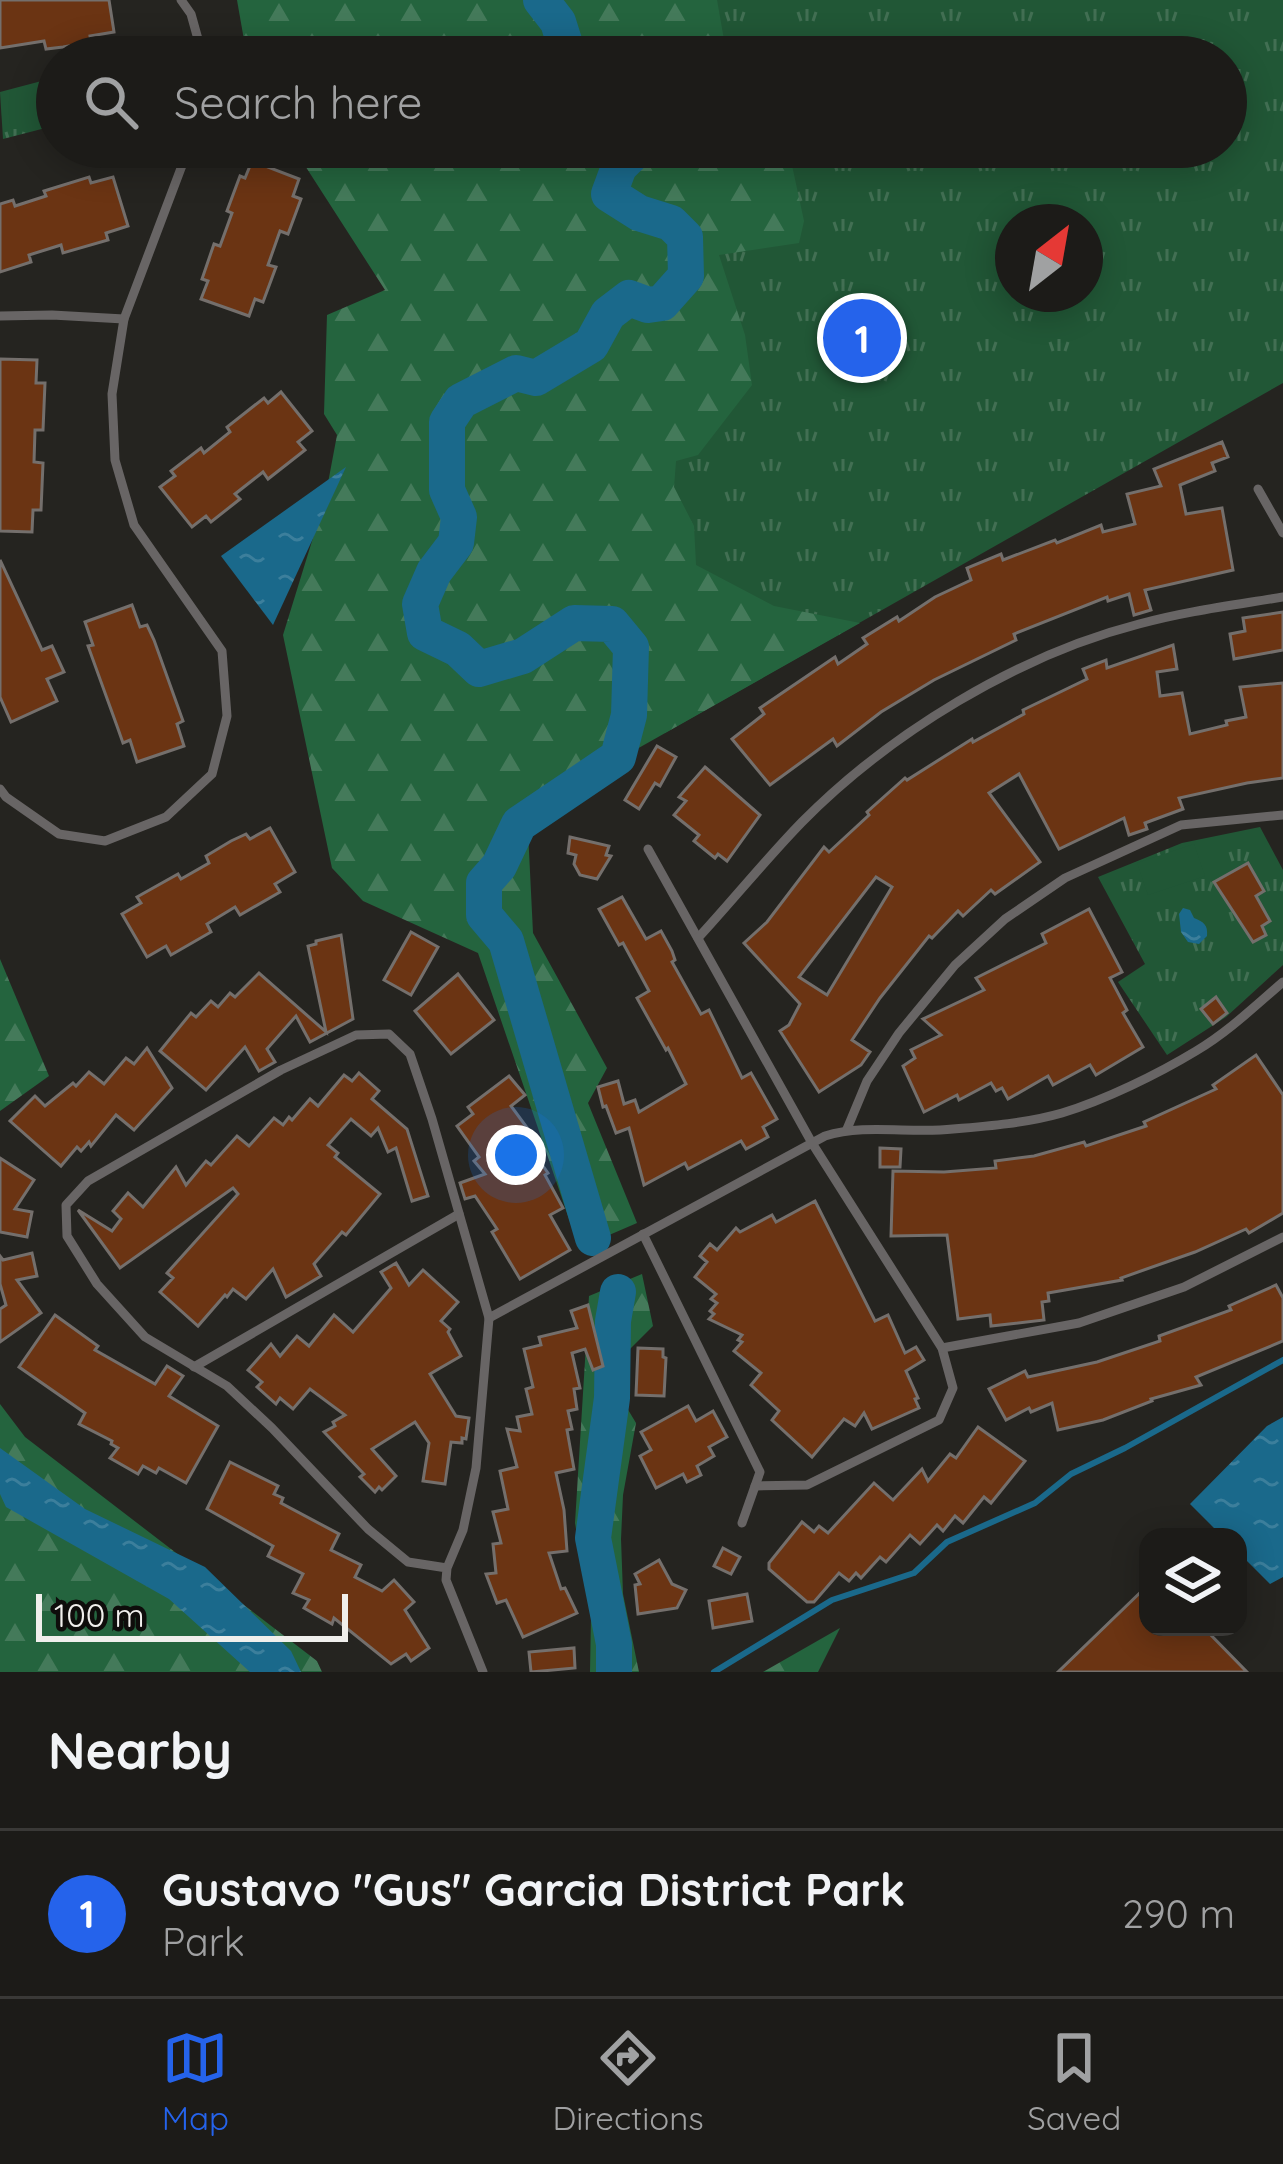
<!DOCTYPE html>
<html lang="en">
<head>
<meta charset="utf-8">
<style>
	:root { --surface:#1c1b18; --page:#252421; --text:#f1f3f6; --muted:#a0a1a2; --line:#3a3937; --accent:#2563eb }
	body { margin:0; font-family:Quicksand,sans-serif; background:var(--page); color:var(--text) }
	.controls { position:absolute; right:36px; bottom:36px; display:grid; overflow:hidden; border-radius:24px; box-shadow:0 6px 30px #0003 }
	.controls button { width:108px; height:108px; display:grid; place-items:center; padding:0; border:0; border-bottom:3px solid var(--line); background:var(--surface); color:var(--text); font:60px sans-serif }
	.compass { position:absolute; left:995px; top:204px; width:108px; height:108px; border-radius:50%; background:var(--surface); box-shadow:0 6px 30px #0003; rotate:31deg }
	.scale { position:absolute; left:36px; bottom:30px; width:312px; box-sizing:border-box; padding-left:12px; border:6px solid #f0efec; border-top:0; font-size:33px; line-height:42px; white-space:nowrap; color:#f0efec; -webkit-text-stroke:9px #0e0d0b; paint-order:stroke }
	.you { position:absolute; left:516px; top:1155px; width:42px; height:42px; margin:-30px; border:9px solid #fff; border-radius:50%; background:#1a73e8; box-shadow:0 0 0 18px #1a73e833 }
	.badge { display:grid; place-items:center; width:78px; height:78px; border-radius:50%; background:var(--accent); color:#fff; font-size:39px; font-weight:700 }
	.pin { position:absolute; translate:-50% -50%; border:6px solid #fff; box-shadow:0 3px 12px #0006 }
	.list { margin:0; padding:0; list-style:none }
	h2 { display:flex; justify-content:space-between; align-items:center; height:156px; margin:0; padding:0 48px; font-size:51px }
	h2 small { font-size:39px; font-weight:400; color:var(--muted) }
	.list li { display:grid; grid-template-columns:78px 1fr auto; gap:36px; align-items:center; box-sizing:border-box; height:168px; padding:0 48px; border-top:3px solid var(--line) }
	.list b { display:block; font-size:45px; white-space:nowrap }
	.list p { margin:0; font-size:39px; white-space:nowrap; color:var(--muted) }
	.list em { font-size:39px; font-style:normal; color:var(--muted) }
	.icon { flex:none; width:66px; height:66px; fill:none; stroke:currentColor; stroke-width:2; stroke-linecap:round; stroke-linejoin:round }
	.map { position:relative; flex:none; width:1283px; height:1672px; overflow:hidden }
	.search { position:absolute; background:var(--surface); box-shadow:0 6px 30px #0003; left:36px; right:36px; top:36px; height:132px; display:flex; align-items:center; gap:30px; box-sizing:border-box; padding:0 42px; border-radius:66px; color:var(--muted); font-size:45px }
	.sheet { height:324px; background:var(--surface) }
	nav { display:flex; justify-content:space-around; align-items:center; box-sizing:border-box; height:168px; border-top:3px solid var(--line); background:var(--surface); font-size:33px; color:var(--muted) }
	nav a { display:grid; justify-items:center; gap:6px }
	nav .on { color:var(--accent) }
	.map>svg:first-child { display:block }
	.grass { fill:url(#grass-tufts); fill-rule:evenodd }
	.forest { fill:url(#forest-firs) }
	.garden { fill:#215736 }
	.water { fill:url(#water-ripples) }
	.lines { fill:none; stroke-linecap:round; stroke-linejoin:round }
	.stream { stroke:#1a698b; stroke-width:6 }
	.river { stroke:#1a698b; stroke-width:36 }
	.building { fill:#6b3413; stroke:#746f6c; stroke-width:3; fill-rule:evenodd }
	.service { stroke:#686565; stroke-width:9 }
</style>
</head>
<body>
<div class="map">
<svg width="1283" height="1672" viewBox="0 0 1283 1672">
	<defs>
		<pattern id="grass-tufts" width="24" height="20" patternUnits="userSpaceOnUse" patternTransform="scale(3)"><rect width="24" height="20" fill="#215736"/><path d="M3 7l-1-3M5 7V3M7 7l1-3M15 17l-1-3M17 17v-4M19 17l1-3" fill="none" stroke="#426f53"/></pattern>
		<pattern id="forest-firs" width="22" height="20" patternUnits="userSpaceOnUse" patternTransform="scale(3)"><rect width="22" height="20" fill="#24643e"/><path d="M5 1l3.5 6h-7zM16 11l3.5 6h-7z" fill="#447a5a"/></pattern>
		<pattern id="water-ripples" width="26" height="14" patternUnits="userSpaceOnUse" patternTransform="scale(3)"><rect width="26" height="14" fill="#1a698b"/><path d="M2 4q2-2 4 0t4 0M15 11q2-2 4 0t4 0" fill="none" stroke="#3c7f9c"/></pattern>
	</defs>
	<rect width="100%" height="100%" fill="#252420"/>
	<g class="grass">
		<path d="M 248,0 L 1283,0 L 1283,383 L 665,733 L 331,147 L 1226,147 L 1226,57 L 280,57 ZM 1013,222 L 1085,222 L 1085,294 L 1013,294 Z"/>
		<path d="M 53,78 L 57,91 L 57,125 L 3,139 L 0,92 Z"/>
		<path d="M 1260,827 L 1283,870 L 1283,965 L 1226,1017 L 1167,1055 L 1118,982 L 1145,964 L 1098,877 L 1182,843 Z"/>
	</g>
	<g class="forest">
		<path d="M 237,0 L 717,0 L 727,57 L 247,57 Z"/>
		<path d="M 293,147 L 788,147 L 804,221 L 799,243 L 719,255 L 745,335 L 752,385 L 698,455 L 676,461 L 674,487 L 694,526 L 696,565 L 774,606 L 860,623 L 527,811 L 533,933 L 607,1068 L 588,1103 L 637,1223 L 579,1248 L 478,953 L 363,901 L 332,868 L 283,635 L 325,499 L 337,435 L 324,414 L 327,315 L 385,290 Z"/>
		<path d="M 0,959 L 49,1076 L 0,1111 Z"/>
		<path d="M 642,1274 L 653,1326 L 629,1350 L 627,1408 L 636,1423 L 623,1495 L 621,1539 L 623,1594 L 639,1672 L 590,1672 L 591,1618 L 575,1523 L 589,1296 Z"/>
		<path d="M 0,1404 L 25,1437 L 317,1661 L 322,1672 L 0,1672 Z"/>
		<path d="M 840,1628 L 818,1672 L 763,1672 Z"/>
	</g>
	<path class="garden" d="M 1194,844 L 1205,876 L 1148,895 L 1137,863 Z"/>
	<g class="water">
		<path d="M 346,467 L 273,625 L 221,556 Z"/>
		<path d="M 1183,908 L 1190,910 L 1194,918 C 1204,922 1208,925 1207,936 L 1199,944 L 1188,942 L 1181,932 L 1179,914 Z"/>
		<path d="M 1283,1417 L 1283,1577 L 1270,1584 L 1238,1552 L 1238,1537 L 1223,1537 L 1190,1504 L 1267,1426 Z"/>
		<path d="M 0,1448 L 85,1509 L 205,1567 L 291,1651 L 301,1672 L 250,1672 L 169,1599 L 6,1507 L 0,1494 Z"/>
	</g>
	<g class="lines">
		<path class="stream" d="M 714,1672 L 832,1600 L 914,1573 L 947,1542 L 1035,1503 L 1071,1474 L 1125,1448 L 1283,1360"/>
		<g class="river">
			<path d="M 541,0 L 558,22 L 569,57"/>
			<path d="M 593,1238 L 506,941 L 484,915 L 484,883 L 499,866 L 519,824 L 618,757 L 629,715 L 631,647 L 612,624 L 574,623 L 523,656 L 479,669 L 458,649 L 425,633 L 420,604 L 434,572 L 456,543 L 459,517 L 447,490 L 447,422 L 461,401 L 516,373 L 536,378 L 591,345 L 608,314 L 629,298 L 648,305 L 662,303 L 686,276 L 685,237 L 671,223 L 639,213 L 609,194 L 619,167 L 639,147"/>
			<path d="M 614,1672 L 614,1644 L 593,1538 L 612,1398 L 613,1321 L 618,1292"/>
		</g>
	</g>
	<g class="building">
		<path d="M 0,0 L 109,0 L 114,32 L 90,36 L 91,42 L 63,47 L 46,49 L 44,41 L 0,48 Z"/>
		<path d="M 252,161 L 299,179 L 293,196 L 301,199 L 288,234 L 280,231 L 268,265 L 276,267 L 263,302 L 255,299 L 249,316 L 201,299 L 208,281 L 202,279 L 214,244 L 220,246 L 232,213 L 227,211 L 240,176 L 245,178 Z"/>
		<path d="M 89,177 L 91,183 L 113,177 L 128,226 L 106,233 L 108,240 L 63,253 L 61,245 L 29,255 L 31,262 L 0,272 L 0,204 L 13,200 L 15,206 L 46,196 L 44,191 Z"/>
		<path d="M 0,359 L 37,360 L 36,383 L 45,383 L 43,430 L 35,430 L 34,462 L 43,463 L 41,510 L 33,510 L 32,532 L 0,531 Z"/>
		<path d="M 281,392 L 312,431 L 298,442 L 305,450 L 268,479 L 263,472 L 235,494 L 240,499 L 211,522 L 206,516 L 192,527 L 160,487 L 175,476 L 171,471 L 201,448 L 204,453 L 230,432 L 227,427 L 264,398 L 268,403 Z"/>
		<path d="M 1222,442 L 1228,457 L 1212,463 L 1215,471 L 1180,485 L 1186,514 L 1222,508 L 1233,570 L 1145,590 L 1151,610 L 1134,615 L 1129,594 L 1108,601 L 1107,597 L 1014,634 L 1016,640 L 934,680 L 881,712 L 837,746 L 833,739 L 770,785 L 732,739 L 764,714 L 760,708 L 835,657 L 838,664 L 867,644 L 863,638 L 897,617 L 899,621 L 935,597 L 971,580 L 967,568 L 1001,554 L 1003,560 L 1055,540 L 1057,543 L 1101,525 L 1103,532 L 1135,524 L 1127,494 L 1161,486 L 1154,469 Z"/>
		<path d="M 0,560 L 42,650 L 52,646 L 64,672 L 47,679 L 57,701 L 11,722 L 0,697 Z"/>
		<path d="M 132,605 L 140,627 L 147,625 L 154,640 L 183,721 L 177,724 L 184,746 L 137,762 L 130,740 L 123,743 L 117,726 L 88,646 L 93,645 L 85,622 Z"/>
		<path d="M 1283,612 L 1283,650 L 1234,659 L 1230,634 L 1245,631 L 1243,618 Z"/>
		<path d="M 1173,645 L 1177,669 L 1157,672 L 1160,696 L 1182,693 L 1190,734 L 1227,725 L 1226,721 L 1246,717 L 1240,687 L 1283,683 L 1283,778 L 1247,783 L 1179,798 L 1183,809 L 1145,823 L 1147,829 L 1129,835 L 1124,818 L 1059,849 L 1019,774 L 989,793 L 1040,862 L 995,894 L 991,890 L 963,916 L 958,911 L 932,938 L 929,936 L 880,998 L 852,1040 L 870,1052 L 861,1065 L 819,1092 L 780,1031 L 789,1025 L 800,1004 L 744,943 L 767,922 L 824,847 L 829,852 L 869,815 L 867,812 L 905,778 L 907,780 L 972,739 L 973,742 L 1024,714 L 1023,710 L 1087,679 L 1083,669 L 1106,660 L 1107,668 ZM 876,877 L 892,887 L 827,995 L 799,977 Z"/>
		<path d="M 657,746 L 676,757 L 660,786 L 655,783 L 639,809 L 625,800 Z"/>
		<path d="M 705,767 L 760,815 L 727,861 L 718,854 L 715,858 L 694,841 L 699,835 L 674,815 L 686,801 L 679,797 Z"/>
		<path d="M 270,828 L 295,872 L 275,884 L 280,892 L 240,915 L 235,907 L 207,924 L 211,932 L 171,955 L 166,946 L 147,957 L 122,914 L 141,903 L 137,897 L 178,874 L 181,879 L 209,863 L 206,856 L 231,841 L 246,834 L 250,839 Z"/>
		<path d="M 570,837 L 609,846 L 606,855 L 611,856 L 597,879 L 580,875 L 574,864 L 576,855 L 568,853 Z"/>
		<path d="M 1248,863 L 1264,891 L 1256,896 L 1270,921 L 1262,926 L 1266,935 L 1253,942 L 1214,882 Z"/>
		<path d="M 622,897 L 646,939 L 661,931 L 672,951 L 675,960 L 672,962 L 701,1014 L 709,1010 L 742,1078 L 751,1073 L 777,1119 L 763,1127 L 768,1137 L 746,1149 L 741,1141 L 688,1169 L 685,1163 L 644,1185 L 629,1128 L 616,1133 L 606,1106 L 603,1107 L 598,1087 L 618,1081 L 624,1104 L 635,1100 L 639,1112 L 686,1084 L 668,1048 L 666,1050 L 637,998 L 649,991 L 623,943 L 619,945 L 599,909 Z"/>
		<path d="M 1089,909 L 1122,972 L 1110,978 L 1127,1010 L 1123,1013 L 1143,1047 L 1096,1075 L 1090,1065 L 1053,1085 L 1048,1076 L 1008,1099 L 1002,1088 L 996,1091 L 991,1083 L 959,1100 L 957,1095 L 924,1112 L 903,1066 L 915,1058 L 911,1050 L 941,1035 L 923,1019 L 984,990 L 976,978 L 1046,943 L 1042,934 Z"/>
		<path d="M 411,932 L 438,947 L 411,995 L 384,980 Z"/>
		<path d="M 341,935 L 353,1019 L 310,1042 L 296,1016 L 267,1049 L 275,1062 L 259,1071 L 245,1047 L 206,1090 L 160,1051 L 191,1013 L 196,1017 L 211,1001 L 218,1007 L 230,993 L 235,997 L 259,973 L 326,1032 L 308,946 L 316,944 L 316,941 Z"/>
		<path d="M 458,974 L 494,1020 L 451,1054 L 415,1011 Z"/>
		<path d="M 1216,997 L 1227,1013 L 1213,1024 L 1201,1009 Z"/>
		<path d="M 147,1048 L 172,1088 L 134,1130 L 116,1115 L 91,1146 L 89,1142 L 81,1151 L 77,1147 L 61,1166 L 10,1121 L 35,1096 L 45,1106 L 73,1083 L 76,1086 L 89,1072 L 104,1084 L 126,1058 L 134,1064 Z"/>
		<path d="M 1256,1055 L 1283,1095 L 1283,1213 L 1249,1233 L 1246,1229 L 1195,1252 L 1121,1278 L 1122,1280 L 1048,1293 L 1049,1301 L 1042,1302 L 1044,1320 L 991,1326 L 990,1315 L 958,1319 L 947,1235 L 891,1236 L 893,1171 L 944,1172 L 996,1168 L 995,1161 L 1034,1156 L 1084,1142 L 1086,1146 L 1146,1126 L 1144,1122 L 1216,1089 L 1213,1085 Z"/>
		<path d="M 359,1073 L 379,1091 L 372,1099 L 407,1129 L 428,1196 L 412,1201 L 396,1148 L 388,1152 L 378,1128 L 371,1136 L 351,1119 L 328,1145 L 338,1153 L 335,1157 L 380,1194 L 346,1235 L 342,1232 L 314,1264 L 321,1276 L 286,1297 L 273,1269 L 246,1299 L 233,1289 L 227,1297 L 225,1295 L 198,1326 L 160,1292 L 173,1278 L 167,1273 L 238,1194 L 233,1188 L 120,1268 L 78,1210 L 112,1231 L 121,1219 L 113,1211 L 128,1193 L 143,1207 L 176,1167 L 186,1185 L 206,1161 L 211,1165 L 237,1136 L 249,1146 L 274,1118 L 283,1125 L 289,1117 L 292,1120 L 310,1099 L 318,1106 L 344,1075 L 352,1081 Z"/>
		<path d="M 509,1076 L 525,1095 L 511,1106 L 531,1133 L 524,1139 L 548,1173 L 545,1175 L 563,1208 L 550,1215 L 570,1250 L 520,1279 L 492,1232 L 497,1229 L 475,1196 L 465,1199 L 460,1183 L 485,1174 L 474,1161 L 479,1157 L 457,1126 L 473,1114 L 468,1107 Z"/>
		<path d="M 880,1148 L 901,1149 L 900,1167 L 880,1167 Z"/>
		<path d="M 0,1158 L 34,1180 L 15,1209 L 32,1212 L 27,1237 L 0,1232 Z"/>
		<path d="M 815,1201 L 875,1321 L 888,1315 L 905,1353 L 916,1347 L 924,1360 L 906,1371 L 918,1398 L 915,1399 L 919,1408 L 872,1429 L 864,1413 L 855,1426 L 844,1419 L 812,1457 L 772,1420 L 779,1411 L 751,1385 L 761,1373 L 734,1351 L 742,1342 L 738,1340 L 742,1335 L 709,1319 L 714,1314 L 710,1311 L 717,1303 L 711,1299 L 716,1294 L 695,1277 L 707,1262 L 700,1256 L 710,1244 L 717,1250 L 736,1228 L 740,1232 L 772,1215 L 776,1222 Z"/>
		<path d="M 32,1253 L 37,1276 L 17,1280 L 41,1313 L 0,1342 L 0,1309 L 6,1305 L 0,1284 L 0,1256 L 3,1260 Z"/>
		<path d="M 396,1263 L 409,1285 L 423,1270 L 458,1302 L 441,1321 L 450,1329 L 448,1332 L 461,1356 L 430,1374 L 456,1416 L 469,1418 L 466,1439 L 462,1438 L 462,1443 L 451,1442 L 445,1484 L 423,1481 L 429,1443 L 415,1422 L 372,1449 L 396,1476 L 382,1490 L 379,1487 L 375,1492 L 360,1477 L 364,1474 L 324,1432 L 335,1426 L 333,1422 L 345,1415 L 310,1389 L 293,1409 L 280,1398 L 276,1404 L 257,1387 L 262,1382 L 248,1370 L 271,1344 L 280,1356 L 297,1336 L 309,1346 L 334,1315 L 353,1332 L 391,1288 L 381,1272 Z"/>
		<path d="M 1276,1285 L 1283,1298 L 1283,1341 L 1196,1377 L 1201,1385 L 1151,1399 L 1152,1401 L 1103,1420 L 1058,1430 L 1052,1403 L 1031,1412 L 1029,1408 L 1006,1420 L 989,1389 L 1025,1371 L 1028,1377 L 1097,1362 L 1160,1341 L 1159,1336 L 1231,1310 L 1229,1306 Z"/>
		<path d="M 588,1305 L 603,1366 L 593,1370 L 585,1349 L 572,1353 L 580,1388 L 574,1389 L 577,1409 L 568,1411 L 572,1429 L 567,1430 L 574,1469 L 556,1473 L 564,1510 L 567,1551 L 549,1553 L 561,1589 L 565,1588 L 577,1613 L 523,1637 L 506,1600 L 497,1603 L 486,1574 L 496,1573 L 493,1544 L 501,1543 L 493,1512 L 508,1509 L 500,1471 L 517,1467 L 507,1429 L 520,1431 L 517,1417 L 532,1414 L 526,1389 L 533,1387 L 524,1349 L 541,1345 L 539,1337 L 577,1328 L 571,1311 Z"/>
		<path d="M 55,1315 L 98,1346 L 95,1350 L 155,1384 L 167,1366 L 183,1376 L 169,1396 L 218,1426 L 186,1483 L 159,1468 L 156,1473 L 143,1466 L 138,1474 L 110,1458 L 118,1448 L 111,1444 L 112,1441 L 79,1424 L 85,1413 L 19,1367 Z"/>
		<path d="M 638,1348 L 663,1349 L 663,1357 L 666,1358 L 664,1396 L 636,1395 Z"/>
		<path d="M 688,1406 L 696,1421 L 713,1411 L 727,1437 L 709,1447 L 714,1456 L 697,1466 L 701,1475 L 687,1482 L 683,1474 L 656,1488 L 640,1456 L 651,1450 L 641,1432 Z"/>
		<path d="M 978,1427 L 1025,1461 L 991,1503 L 984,1497 L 963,1523 L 955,1516 L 943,1531 L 937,1525 L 920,1544 L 910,1535 L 886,1562 L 880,1557 L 861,1578 L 856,1573 L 849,1581 L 839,1573 L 814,1602 L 807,1602 L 769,1569 L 769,1563 L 802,1522 L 814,1532 L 819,1526 L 828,1533 L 874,1483 L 893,1500 L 922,1469 L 928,1481 L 950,1454 L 956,1458 Z"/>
		<path d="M 230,1462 L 278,1486 L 274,1494 L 283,1498 L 281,1503 L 339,1534 L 331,1550 L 361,1565 L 355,1577 L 382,1591 L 394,1580 L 414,1602 L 405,1610 L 429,1648 L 411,1661 L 406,1654 L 391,1664 L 334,1618 L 332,1624 L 304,1608 L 309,1600 L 293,1593 L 303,1574 L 268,1556 L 273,1546 L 207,1509 Z"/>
		<path d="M 723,1548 L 740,1557 L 731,1574 L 714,1566 Z"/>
		<path d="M 659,1560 L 672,1584 L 686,1590 L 677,1608 L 638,1614 L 635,1585 L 640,1584 L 635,1574 Z"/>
		<path d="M 1148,1585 L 1148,1627 L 1203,1627 L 1247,1672 L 1058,1672 Z"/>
		<path d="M 747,1594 L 752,1621 L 713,1628 L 709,1601 Z"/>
		<path d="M 574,1648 L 575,1668 L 531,1672 L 529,1652 Z"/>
	</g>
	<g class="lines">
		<g class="service">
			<path d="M 181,0 L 191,14 L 203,57"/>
			<path d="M 0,316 L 52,315 L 124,319"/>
			<path d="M 1258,489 L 1283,533"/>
			<path d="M 0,789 L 6,797 L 59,834 L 105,841 L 166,817 L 212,774 L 227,716 L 222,651 L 134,525 L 115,460 L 112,394 L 124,319 L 189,147"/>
			<path d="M 648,849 L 812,1143 L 942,1348 L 953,1388 L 939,1420 L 807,1485 L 755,1486"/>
			<path d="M 698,938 C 733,900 766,859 802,822 C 890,733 1018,655 1139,624 C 1186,611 1235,605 1283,597"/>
			<path d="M 847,1129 L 867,1081 L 899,1033 L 955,965 L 1005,919 L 1065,878 L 1181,825 L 1283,815"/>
			<path d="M 643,1234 L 760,1472 L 742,1523"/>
			<path d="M 489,1318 L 825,1136 C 866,1123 910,1134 953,1129 C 990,1126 1027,1123 1062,1113 C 1105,1100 1158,1074 1196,1051 C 1228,1032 1255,1006 1283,982"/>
			<path d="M 942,1348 L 1079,1323 L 1184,1287 L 1283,1237"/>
			<path d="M 194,1367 L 459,1214"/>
			<path d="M 447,1568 L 408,1562 L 368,1529 L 272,1428 L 227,1386 L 145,1337 L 97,1284 L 67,1236 L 66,1205 L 88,1181 L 281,1070 L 356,1035 L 389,1034 L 410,1054 L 432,1119 L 489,1318 L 476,1468 L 463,1530 L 447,1568 L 446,1580 L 483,1672"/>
		</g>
	</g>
</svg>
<div class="controls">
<button><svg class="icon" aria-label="layers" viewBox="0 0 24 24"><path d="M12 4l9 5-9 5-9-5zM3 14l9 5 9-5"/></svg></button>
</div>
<svg class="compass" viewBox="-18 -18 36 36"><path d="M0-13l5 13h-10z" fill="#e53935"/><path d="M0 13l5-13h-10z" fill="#a0a1a2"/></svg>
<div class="scale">100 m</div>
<div class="you"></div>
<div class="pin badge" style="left:862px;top:338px">1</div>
<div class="search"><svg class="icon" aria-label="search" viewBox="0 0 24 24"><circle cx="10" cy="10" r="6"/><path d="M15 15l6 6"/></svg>Search here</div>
</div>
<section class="sheet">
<h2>Nearby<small></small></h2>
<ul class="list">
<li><span class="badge">1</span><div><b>Gustavo &quot;Gus&quot; Garcia District Park</b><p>Park</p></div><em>290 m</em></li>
</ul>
</section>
<nav>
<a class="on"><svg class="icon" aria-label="map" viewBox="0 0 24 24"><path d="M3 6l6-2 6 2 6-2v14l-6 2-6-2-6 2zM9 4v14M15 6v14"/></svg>Map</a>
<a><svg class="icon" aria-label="directions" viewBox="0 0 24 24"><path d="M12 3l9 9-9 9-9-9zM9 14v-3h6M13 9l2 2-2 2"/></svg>Directions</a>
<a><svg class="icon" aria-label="saved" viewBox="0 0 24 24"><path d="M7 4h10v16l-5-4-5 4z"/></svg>Saved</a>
</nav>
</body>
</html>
